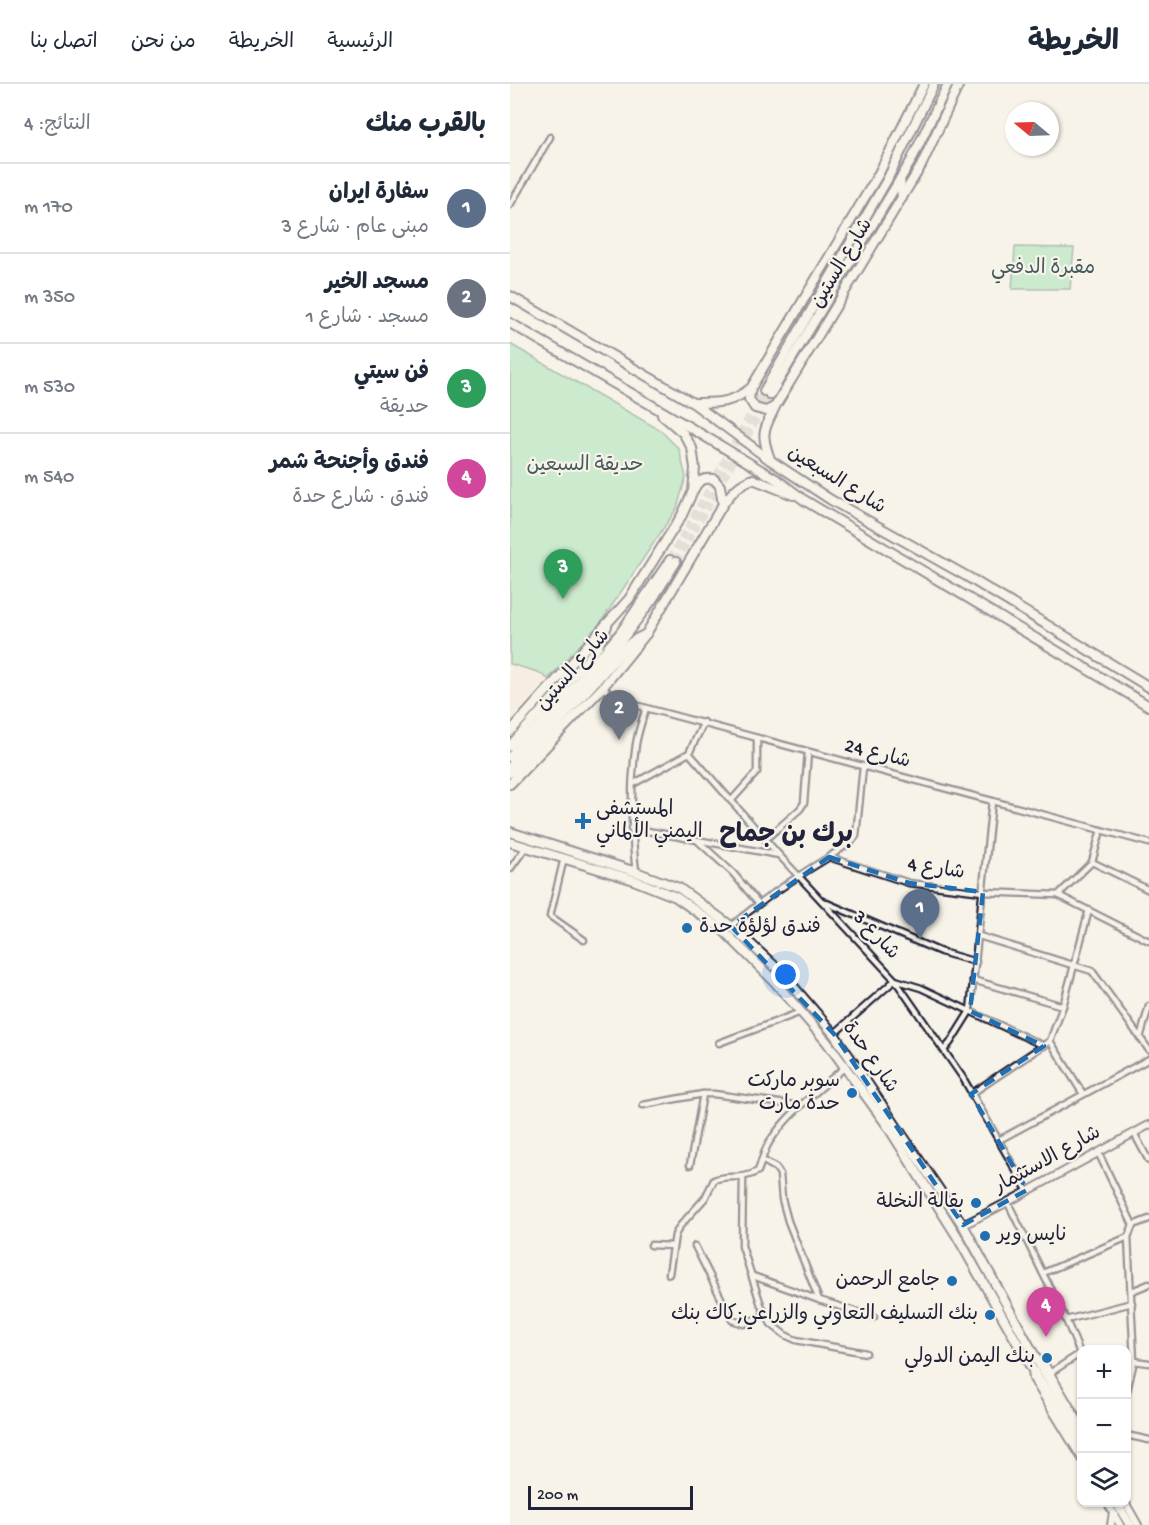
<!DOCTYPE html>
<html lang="ar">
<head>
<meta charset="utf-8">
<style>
	:root { --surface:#fff; --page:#f6f6f7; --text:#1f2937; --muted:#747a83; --line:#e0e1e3; --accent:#0b8043 }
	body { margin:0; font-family:"Gochi Hand","Playpen Sans Arabic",sans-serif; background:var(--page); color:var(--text); direction:rtl }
	.controls { position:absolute; right:18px; bottom:18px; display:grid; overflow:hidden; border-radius:12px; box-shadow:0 2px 4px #0004 }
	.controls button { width:54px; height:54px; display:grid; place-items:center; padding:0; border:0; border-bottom:2px solid var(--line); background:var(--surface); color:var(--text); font:30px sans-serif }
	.compass { position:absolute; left:495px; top:18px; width:54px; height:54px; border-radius:50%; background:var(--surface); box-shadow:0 2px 4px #0004; rotate:289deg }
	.scale { position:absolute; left:18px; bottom:15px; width:165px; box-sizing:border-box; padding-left:6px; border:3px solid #22223b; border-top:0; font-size:16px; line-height:21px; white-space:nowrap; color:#22223b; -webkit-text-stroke:4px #f7f3e8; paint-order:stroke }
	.you { position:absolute; left:276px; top:891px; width:21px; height:21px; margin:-15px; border:4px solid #fff; border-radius:50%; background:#1a73e8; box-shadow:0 0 0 9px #1a73e833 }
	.badge { display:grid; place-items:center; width:39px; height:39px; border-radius:50%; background:var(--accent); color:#fff; font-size:20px; font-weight:700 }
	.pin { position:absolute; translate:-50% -50px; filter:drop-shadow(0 2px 3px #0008) }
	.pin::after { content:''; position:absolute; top:32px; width:21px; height:18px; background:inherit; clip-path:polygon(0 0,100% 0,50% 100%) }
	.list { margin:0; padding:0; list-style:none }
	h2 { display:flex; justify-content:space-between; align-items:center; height:78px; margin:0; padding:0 24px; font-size:26px }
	h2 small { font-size:20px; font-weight:400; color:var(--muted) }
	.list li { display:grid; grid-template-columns:39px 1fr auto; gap:18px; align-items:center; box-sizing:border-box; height:90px; padding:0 24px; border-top:2px solid var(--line) }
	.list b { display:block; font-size:22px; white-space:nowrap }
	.list p { margin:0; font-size:20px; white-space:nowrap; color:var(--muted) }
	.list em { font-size:20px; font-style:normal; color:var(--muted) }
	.icon { flex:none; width:33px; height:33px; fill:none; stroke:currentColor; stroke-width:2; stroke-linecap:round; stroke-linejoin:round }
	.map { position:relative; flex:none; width:639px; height:1441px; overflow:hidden; direction:ltr }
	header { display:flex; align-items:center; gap:36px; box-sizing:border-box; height:84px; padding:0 30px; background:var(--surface); border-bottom:2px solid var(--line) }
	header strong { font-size:28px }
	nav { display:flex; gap:33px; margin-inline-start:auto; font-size:21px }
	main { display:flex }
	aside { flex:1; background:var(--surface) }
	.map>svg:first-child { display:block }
	.built { fill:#f8e7dc }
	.green { fill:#96dfaf; stroke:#5c8075; stroke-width:1.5 }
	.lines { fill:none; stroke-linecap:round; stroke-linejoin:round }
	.trunk-tunnel { stroke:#ccc9c5; stroke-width:8; stroke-dasharray:8 4; stroke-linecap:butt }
	.minor-casing { stroke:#22223b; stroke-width:9 }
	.tertiary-casing { stroke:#22223b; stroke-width:10 }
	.primary-casing { stroke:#22223b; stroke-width:12 }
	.trunk-casing { stroke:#22223b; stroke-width:12 }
	.minor { stroke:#f7f3e8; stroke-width:4.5 }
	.tertiary { stroke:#f7f3e8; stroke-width:6 }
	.primary { stroke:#f7f3e8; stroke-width:8 }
	.trunk { stroke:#f7f3e8; stroke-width:8 }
	.marked { fill:none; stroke:#1f6fb2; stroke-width:4.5; stroke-dasharray:12 8; stroke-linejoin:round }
	.poi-dot { fill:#1f6fb2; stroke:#f7f3e8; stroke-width:2 }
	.labels { text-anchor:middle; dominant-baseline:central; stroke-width:4.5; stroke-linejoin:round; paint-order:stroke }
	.street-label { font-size:20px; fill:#22223b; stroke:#f7f3e8 }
	.park-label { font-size:20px; fill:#455b5e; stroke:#f7f3e8 }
	.poi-label { font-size:20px; fill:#22223b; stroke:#f7f3e8; text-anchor:end }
	.district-label { font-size:26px; font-weight:bold; fill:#22223b; stroke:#f7f3e8 }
</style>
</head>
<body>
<header>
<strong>الخريطة</strong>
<nav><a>الرئيسية</a><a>الخريطة</a><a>من نحن</a><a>اتصل بنا</a></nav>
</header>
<main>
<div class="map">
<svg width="639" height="1441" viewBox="0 0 639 1441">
	<rect width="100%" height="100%" fill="#f7f3e8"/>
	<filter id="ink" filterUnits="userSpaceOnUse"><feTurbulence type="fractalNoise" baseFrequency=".0167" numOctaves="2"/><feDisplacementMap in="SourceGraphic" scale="12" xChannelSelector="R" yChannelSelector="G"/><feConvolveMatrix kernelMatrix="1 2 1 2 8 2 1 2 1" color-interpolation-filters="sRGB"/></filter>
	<g filter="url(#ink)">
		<path class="built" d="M 0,580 L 28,588 L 38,595 L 0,636 Z"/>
		<g class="green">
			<path d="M 505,163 L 564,164 L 560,205 L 502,205 Z"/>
			<path d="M 0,260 L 150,346 L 169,365 L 176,393 L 167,424 L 89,541 L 38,595 L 28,588 L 0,580 Z"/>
		</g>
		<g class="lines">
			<g class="trunk-tunnel">
				<path d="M 160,476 L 254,307"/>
				<path d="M 166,478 L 260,311"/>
			</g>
			<defs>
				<g id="minor">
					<path d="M 0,121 L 40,53"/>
					<path d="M 93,603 L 105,615 L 136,624 L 639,759"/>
					<path d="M 179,669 L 269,771 L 385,896 L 453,994 L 517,1106"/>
					<path d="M 179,669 L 194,638"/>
					<path d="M 123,700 L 179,669"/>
					<path d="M 221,717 L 247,688 L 247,654"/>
					<path d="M 121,744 L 269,771"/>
					<path d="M 256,755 L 290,725 L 294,719 L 298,668"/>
					<path d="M 188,757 L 223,789 L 248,819"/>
					<path d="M 319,773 L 342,757 L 346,752 L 353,683"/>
					<path d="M 54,774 L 40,832 L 74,856"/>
					<path d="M 582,778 L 639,806"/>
					<path d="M 0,785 L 16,763"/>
					<path d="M 126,788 C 121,746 120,702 126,660 C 128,648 132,636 136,624"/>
					<path d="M 548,811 L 582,778 L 591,746"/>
					<path d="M 312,817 L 431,868 L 466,878"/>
					<path d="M 221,842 C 252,816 284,794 319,773 L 399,799 L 473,808 L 548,811 L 639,857"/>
					<path d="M 469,852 L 582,887 L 639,966"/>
					<path d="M 463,896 L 553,922"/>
					<path d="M 324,950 L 385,896 L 411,904 L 534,962"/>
					<path d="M 630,954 L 639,922"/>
					<path d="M 540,957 L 573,1010"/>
					<path d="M 209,959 L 291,928"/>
					<path d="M 434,966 L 440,959 L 460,927 L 482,717"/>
					<path d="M 461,1010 L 540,957 L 553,922 L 579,826"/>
					<path d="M 133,1021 L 193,1010 L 204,1010 L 291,1022"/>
					<path d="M 624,1049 L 639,1077"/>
					<path d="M 489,1056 L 639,975"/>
					<path d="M 588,1068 L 623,1141 L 618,1153 L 624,1277 L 616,1311"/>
					<path d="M 252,1076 L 266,1084 L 270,1090 L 272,1115 L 278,1137 L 309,1216"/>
					<path d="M 180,1081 L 193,1010"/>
					<path d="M 233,1094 L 232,1162 L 251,1221 L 261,1240 L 275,1251 L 286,1256 L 356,1269"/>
					<path d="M 498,1119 L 556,1236 L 570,1269"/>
					<path d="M 623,1141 L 639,1135"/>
					<path d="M 141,1161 L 163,1162"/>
					<path d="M 185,1162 L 222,1236 L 234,1240 L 256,1230"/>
					<path d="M 533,1189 L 618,1153"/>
					<path d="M 159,1190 L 165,1151 L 170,1142 L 195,1114 L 204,1096 C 218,1090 232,1097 248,1087 C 252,1077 254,1066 260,1057 C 279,1028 310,1005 335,983"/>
					<path d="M 243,1192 L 309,1216 L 364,1233"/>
					<path d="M 622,1207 L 639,1200"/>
					<path d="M 556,1236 L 622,1219"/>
					<path d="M 616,1276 L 639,1279"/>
					<path d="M 540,1289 L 571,1269"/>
					<path d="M 616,1351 L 639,1356"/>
				</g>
				<g id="tertiary">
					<path d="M 453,1141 C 516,1110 577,1074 639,1041"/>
					<path d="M 528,1278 L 534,1279 L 572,1343"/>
					<path d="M 522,1286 L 523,1295 L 572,1375"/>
					<path d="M 597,1418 L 610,1441"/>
					<path d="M 615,1418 L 628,1441"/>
					<path d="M 601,1441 L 603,1428"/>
				</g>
				<g id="primary">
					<path d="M 0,212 L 183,319 L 260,376 L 321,416 L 458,493 L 639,603"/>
					<path d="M 0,239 L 186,347 L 269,397 L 294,416 L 639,622"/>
					<path d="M 241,304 L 239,315 L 245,324 L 256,327 L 264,323"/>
					<path d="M 183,319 C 209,319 220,320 241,304 L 368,91 L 414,0"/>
					<path d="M 260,375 C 250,348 254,346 266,321 L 411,82 L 449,0"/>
					<path d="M 184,405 C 189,396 193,394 204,395 L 210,402 L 213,420"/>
					<path d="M 0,648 L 119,515 L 172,431 L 183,407 L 185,384 L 182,364 L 173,349 L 152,331"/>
					<path d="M 0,700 L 93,603 L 136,550 L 213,420 C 222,408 229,400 243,395 L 283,411"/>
					<path d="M 0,748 L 126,788 L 169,804 L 221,842 L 271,888 L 324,950 L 453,1141 L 528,1278 L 572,1351"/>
					<path d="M 0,758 L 121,795 L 166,813 L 213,846 L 264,897 L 316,957 L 377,1041 L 447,1152 L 521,1283 L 572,1362"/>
					<path d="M 606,1418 L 620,1441"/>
				</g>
				<g id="trunk">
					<path d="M 390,95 L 392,114"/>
					<path d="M 254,307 L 377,96 L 424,0"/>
					<path d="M 260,311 L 401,77 L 438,0"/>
					<path d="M 0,662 L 74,580 L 88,562 L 97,542"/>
					<path d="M 0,673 L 66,601 L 111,548 L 160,476"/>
					<path d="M 0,683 L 96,577 L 142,516 L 166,478"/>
					<path d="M 0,689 L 12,679 L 118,561 L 124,556 L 136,550"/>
				</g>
			</defs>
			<use href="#minor" class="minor-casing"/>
			<use href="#tertiary" class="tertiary-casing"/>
			<use href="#primary" class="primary-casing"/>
			<use href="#trunk" class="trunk-casing"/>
			<use href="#minor" class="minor"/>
			<use href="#tertiary" class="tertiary"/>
			<use href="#primary" class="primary"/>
			<use href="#trunk" class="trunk"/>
		</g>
	</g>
	<path d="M0 0H639V1441H0ZM 319,773 L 399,799 L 473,808 L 460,927 L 534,962 L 461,1010 L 517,1106 L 453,1141 L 324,950 L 221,842 Z" fill="#f7f3e8" fill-opacity=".55" fill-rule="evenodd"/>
	<path class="marked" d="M 319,773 L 399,799 L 473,808 L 460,927 L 534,962 L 461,1010 L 517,1106 L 453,1141 L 324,950 L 221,842 Z"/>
	<g class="poi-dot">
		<path d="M70 728h6v6h6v6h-6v6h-6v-6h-6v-6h6z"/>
		<circle cx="177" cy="844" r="6"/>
		<circle cx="342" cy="1009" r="6"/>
		<circle cx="466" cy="1119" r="6"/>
		<circle cx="475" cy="1152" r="6"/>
		<circle cx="442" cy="1197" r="6"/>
		<circle cx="480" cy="1231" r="6"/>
		<circle cx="537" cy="1274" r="6"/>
	</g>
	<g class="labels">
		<g class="street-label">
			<text transform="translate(333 180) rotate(-59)">شارع الستين</text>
			<text transform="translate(326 397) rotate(32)">شارع السبعين</text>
			<text transform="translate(64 587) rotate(-49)">شارع الستين</text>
			<text transform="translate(367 671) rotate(15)">شارع 24</text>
			<text transform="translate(426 786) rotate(9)">شارع 4</text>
			<text transform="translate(365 852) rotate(47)">شارع 3</text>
			<text transform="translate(359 974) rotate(55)">شارع حدة</text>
			<text transform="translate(538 1077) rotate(-29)">شارع الاستثمار</text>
		</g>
		<g class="park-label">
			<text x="533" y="185">مقبرة الدفعي</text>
			<text x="75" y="382">حديقة السبعين</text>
		</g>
		<g class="poi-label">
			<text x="86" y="726" text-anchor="start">المستشفى<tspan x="86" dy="23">اليمني الألماني</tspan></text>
			<text x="189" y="844" text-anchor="start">فندق لؤلؤة حدة</text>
			<text x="330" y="998">سوبر ماركت<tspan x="330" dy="23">حدة مارت</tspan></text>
			<text x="454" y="1119">بقالة النخلة</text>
			<text x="487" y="1152" text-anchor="start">نايس وير</text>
			<text x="430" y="1197">جامع الرحمن</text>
			<text x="468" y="1231">بنك التسليف التعاوني والزراعي;كاك بنك</text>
			<text x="525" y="1274">بنك اليمن الدولي</text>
		</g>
		<g class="district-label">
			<text x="276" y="752">برك بن جماح</text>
		</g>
	</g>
</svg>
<div class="controls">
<button>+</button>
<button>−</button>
<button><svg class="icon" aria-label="layers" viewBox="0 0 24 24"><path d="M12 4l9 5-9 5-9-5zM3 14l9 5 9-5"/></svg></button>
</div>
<svg class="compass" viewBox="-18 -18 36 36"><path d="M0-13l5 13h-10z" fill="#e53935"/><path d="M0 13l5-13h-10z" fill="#747a83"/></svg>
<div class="scale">200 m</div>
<div class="you"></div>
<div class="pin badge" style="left:410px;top:855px;background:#5c6f8a">1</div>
<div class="pin badge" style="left:109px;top:656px;background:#6b7280">2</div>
<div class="pin badge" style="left:53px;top:515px;background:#2e9e5b">3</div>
<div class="pin badge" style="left:536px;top:1253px;background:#d1479c">4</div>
</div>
<aside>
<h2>بالقرب منك<small>النتائج: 4</small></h2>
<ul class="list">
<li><span class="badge" style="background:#5c6f8a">1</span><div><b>سفارة ايران</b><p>مبنى عام · شارع 3</p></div><em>170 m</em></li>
<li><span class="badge" style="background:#6b7280">2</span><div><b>مسجد الخير</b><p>مسجد · شارع 1</p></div><em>350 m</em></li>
<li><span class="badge" style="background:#2e9e5b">3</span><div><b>فن سيتي</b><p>حديقة</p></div><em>530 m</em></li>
<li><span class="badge" style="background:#d1479c">4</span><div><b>فندق وأجنحة شمر</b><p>فندق · شارع حدة</p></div><em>540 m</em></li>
</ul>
</aside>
</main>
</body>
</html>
